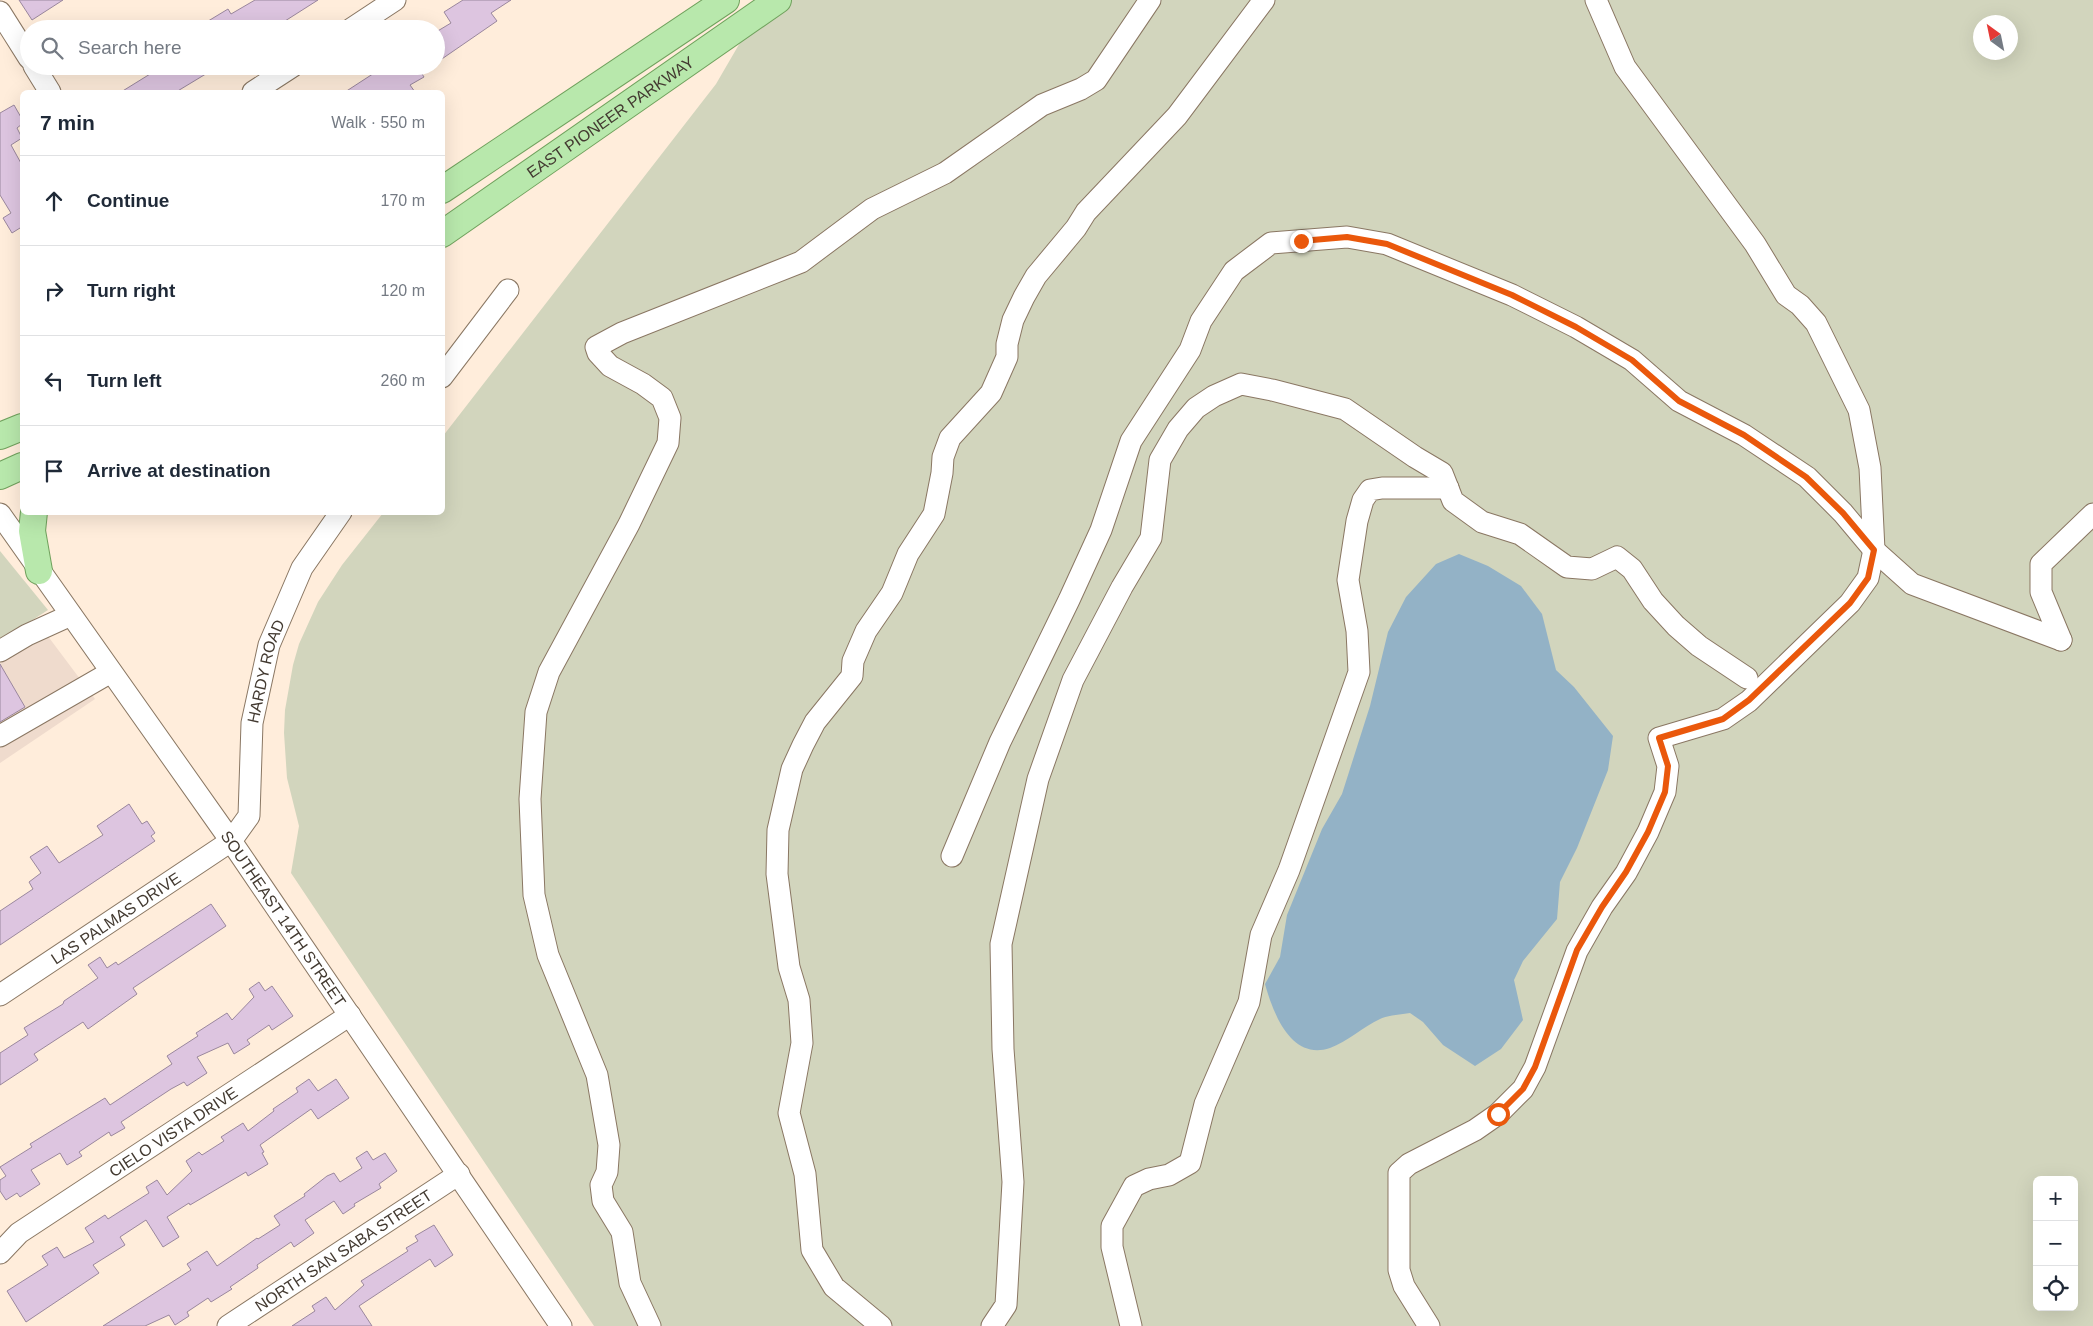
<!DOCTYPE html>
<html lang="en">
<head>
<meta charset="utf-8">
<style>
	:root { --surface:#fff; --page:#f2f2f3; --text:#1f2937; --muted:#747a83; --line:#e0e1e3 }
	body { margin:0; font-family:Helvetica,sans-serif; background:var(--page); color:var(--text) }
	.controls { position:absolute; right:15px; bottom:15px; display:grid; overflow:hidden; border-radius:8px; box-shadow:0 5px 20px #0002 }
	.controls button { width:45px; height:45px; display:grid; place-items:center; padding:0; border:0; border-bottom:1px solid var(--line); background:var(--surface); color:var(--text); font:25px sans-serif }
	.compass { position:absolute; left:1973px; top:15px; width:45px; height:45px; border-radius:50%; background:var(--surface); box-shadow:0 5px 20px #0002; rotate:327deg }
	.stop { position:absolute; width:15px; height:15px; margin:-11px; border:4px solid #ea580c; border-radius:50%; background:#fff }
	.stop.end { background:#ea580c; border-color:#fff; box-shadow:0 1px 5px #0008 }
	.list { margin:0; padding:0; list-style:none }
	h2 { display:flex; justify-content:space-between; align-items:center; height:65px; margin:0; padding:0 20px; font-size:21px }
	h2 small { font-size:16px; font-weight:400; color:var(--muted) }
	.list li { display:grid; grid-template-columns:32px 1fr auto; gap:15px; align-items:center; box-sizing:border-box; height:90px; padding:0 20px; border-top:1px solid var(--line) }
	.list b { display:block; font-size:19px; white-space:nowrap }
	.list em { font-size:16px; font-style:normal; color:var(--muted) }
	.icon { flex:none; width:28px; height:28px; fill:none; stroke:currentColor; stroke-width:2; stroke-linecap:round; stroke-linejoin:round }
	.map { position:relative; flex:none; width:2093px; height:1326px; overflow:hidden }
	.search { position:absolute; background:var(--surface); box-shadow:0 5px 20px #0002; left:20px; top:20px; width:425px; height:55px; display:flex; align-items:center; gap:12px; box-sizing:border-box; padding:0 18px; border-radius:28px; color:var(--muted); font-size:19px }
	.panel { position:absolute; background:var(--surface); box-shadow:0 5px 20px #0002; left:20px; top:90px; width:425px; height:425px; border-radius:8px }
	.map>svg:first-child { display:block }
	.commercial { fill:#efdbcd }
	.green { fill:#d2d5bd; fill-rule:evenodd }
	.water { fill:#93b2c6 }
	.building { fill:#ddc5e0; stroke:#9a879d }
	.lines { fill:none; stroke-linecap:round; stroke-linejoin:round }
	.minor-casing { stroke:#8a7763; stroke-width:23 }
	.major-casing { stroke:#70a15d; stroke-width:28 }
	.minor { stroke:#fff; stroke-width:21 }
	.major { stroke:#b8e8ac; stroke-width:26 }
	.route { stroke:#ea580c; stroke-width:6 }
	.labels { text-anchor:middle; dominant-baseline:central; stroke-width:4; stroke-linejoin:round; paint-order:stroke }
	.street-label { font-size:16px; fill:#433a31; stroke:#fdfefd }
</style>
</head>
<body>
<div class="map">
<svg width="2093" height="1326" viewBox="0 0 2093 1326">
	<rect width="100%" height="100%" fill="#ffeddb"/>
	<path class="commercial" d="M 35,619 L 95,699 L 0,763 L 0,641 Z"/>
	<g class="green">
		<path d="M 758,0 L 2093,0 L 2093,1326 L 594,1326 L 291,873 L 299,826 L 287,778 L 284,733 L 285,710 L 293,665 L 299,644 L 318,602 L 342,565 L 383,513 L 442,512 L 443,436 L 716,84 L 741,41 ZM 1980,22 L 2010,22 L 2010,52 L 1980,52 ZM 2037,1180 L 2074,1180 L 2074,1307 L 2037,1307 Z"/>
		<path d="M 0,551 L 48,610 L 0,641 Z"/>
	</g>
	<path class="water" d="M 1459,554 L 1488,566 L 1521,586 L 1542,614 L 1556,670 L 1574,687 L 1613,736 L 1608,770 L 1577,848 L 1560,882 L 1557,919 L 1523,961 L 1514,980 L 1523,1020 L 1501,1049 L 1475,1066 L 1443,1045 L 1423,1022 L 1410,1013 C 1400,1015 1388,1015 1380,1019 C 1363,1027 1347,1042 1330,1048 C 1291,1061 1273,1013 1265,984 L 1280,957 L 1287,915 L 1322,829 L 1342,794 L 1370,706 L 1388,632 L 1406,597 L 1436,564 Z"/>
	<g class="building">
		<path d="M 19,0 L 63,0 L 32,20 Z"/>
		<path d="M 255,0 L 318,0 L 274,28 L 270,21 L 257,29 L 195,29 L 228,9 L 231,14 Z"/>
		<path d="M 463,0 L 511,0 L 491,13 L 497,21 L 436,63 L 436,32 L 451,23 L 444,12 Z"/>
		<path d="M 163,66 L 219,66 L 176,92 L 121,92 Z"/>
		<path d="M 385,66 L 417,66 L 424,77 L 410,85 L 415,92 L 345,92 Z"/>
		<path d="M 14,105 L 22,119 L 22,124 L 17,128 L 22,138 L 11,145 L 22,165 L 22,233 L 20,228 L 12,233 L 3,218 L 11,213 L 0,195 L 0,113 Z"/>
		<path d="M 0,664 L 25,707 L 0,722 Z"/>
		<path d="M 129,804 L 142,824 L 147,821 L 155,833 L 151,836 L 155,841 L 0,945 L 0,911 L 33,889 L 29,882 L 41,873 L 30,857 L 47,846 L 59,863 L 103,835 L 97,826 Z"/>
		<path d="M 211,904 L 226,926 L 133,988 L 137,994 L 88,1029 L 83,1022 L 34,1054 L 38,1060 L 0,1085 L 0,1053 L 28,1035 L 24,1028 L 63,1004 L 64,1001 L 98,978 L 88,965 L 100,957 L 107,968 L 116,962 L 118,965 Z"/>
		<path d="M 259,982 L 265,991 L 272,986 L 293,1016 L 272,1030 L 269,1025 L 247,1040 L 250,1044 L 234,1054 L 228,1043 L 197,1057 L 207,1073 L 187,1086 L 184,1082 L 171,1089 L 121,1122 L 125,1128 L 111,1136 L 109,1132 L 79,1152 L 82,1156 L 67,1165 L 60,1153 L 31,1170 L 40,1184 L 20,1197 L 17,1193 L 6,1200 L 0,1191 L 0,1180 L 6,1176 L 0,1167 L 32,1147 L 30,1144 L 105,1098 L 110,1105 L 172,1064 L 167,1056 L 198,1036 L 196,1033 L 227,1013 L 232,1020 L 254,997 L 249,989 Z"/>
		<path d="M 309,1079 L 318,1091 L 336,1079 L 349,1098 L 318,1119 L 311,1109 L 260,1145 L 264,1152 L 262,1153 L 268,1164 L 248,1176 L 246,1172 L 190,1205 L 189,1203 L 167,1217 L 179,1237 L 163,1247 L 146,1220 L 120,1237 L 125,1245 L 93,1265 L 99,1273 L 26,1322 L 7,1291 L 48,1265 L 42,1256 L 57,1247 L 64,1258 L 94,1242 L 85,1228 L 105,1215 L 108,1219 L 149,1193 L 146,1187 L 157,1180 L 167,1195 L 192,1171 L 186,1161 L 199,1152 L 202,1155 L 224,1141 L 221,1137 L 243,1123 L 248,1131 L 274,1111 L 273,1109 L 298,1092 L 296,1088 Z"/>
		<path d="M 367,1151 L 373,1160 L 385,1153 L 397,1171 L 379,1184 L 381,1188 L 354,1204 L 355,1206 L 343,1214 L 334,1201 L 305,1220 L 314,1233 L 294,1247 L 291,1242 L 257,1265 L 258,1268 L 230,1287 L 232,1289 L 211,1302 L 208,1298 L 187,1312 L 189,1316 L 175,1325 L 169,1315 L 145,1326 L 103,1326 L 191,1270 L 187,1264 L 207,1251 L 217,1266 L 257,1238 L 258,1239 L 280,1225 L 274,1216 L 305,1196 L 304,1194 L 327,1176 L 334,1173 L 340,1182 L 362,1168 L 356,1158 Z"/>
		<path d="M 434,1225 L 453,1255 L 435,1267 L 430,1259 L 359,1306 L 372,1326 L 292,1326 L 315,1311 L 312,1306 L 326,1297 L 335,1310 L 364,1285 L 361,1281 L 408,1251 L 406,1248 L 418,1241 L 415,1236 Z"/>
	</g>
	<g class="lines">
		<defs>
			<g id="minor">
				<path d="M 0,12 L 29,58"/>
				<path d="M 351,29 L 395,0"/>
				<path d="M 34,66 L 50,92"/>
				<path d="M 253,92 L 293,66"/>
				<path d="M 442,377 L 508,290"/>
				<path id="s1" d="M 0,514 L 231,841 L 561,1326"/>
				<path d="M 2061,640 L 2041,592 L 2041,564 L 2093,514"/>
				<path d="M 0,651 L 27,635 L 71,615"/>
				<path d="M 0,736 L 111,672"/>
				<path d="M 952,856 L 1000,742 L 1069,600 L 1101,530 L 1131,441 L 1190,350 L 1201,321 L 1234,271 L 1271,243 L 1347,237 L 1387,244 L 1512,295 L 1576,327 L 1632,360 L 1679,401 L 1744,435 L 1807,477 L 1843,513 L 1874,550 L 1912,584 L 2061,640"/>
				<path id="s2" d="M 0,995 L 231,841 L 249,816 L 252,723 L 269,645 L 302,568 L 341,512"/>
				<path id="s3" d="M 0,1253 L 19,1233 L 350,1015"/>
				<path id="s4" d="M 228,1326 L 459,1174"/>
				<path d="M 650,1326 L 630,1283 L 622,1232 L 603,1201 L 601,1185 L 607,1172 L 609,1145 L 597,1075 L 548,955 L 534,895 L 530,799 L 536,712 L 549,672 L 629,524 L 668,443 L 670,418 L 662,398 L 643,384 L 610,366 L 598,353 L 596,347 L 622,333 L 801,262 L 872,209 L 945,173 L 1042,105 L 1081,89 L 1096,80 L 1150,0"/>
				<path d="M 881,1326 L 834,1287 L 812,1250 L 805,1174 L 789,1113 L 802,1043 L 799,1000 L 789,967 L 777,874 L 778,830 L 792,769 L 803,745 L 815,722 L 852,676 L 853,661 L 866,631 L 892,593 L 908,554 L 934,514 L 942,473 L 943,457 L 950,438 L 991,393 L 1007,357 L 1007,344 L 1013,320 L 1024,297 L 1036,276 L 1076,228 L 1086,212 L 1177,116 L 1264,0"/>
				<path d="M 992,1326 L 1006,1305 L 1013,1182 L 1003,1049 L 1001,944 L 1038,779 L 1073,680 L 1122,587 L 1151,538 L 1160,460 L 1178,429 L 1196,408 L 1214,396 L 1241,384 L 1272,390 L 1345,409 L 1415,457 L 1442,473 L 1453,501 L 1482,522 L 1520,534 L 1567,567 L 1592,569 L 1617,557 L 1632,569 L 1653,601 L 1676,626 L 1699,646 L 1747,678"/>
				<path d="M 1131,1326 L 1112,1247 L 1112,1226 L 1134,1186 L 1149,1179 L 1169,1175 L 1190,1163 L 1205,1104 L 1249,1002 L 1261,935 L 1289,870 L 1359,672 L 1357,631 L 1348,580 L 1357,521 L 1363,500 L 1370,490 L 1382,488 L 1448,488"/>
				<path d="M 1429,1326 L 1404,1286 L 1399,1270 L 1399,1173 L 1409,1164 L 1475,1130 L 1498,1114 L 1523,1089 L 1535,1067 L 1577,951 L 1602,907 L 1626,873 L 1648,832 L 1665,792 L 1668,766 L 1659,738 L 1723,719 L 1749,701 L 1850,603 L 1868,578 L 1874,550 L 1870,468 L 1859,410 L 1816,323 L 1800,305 L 1786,295 L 1755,244 L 1625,67 L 1596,0"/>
			</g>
			<g id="major">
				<path d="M 442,190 L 726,0"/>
				<path id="s5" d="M 442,234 L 778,0"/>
				<path d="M 0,436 L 22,427"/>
				<path d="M 0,476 L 22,466"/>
				<path d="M 34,512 L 32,531 L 39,571"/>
			</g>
		</defs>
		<use href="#minor" class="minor-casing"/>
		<use href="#major" class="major-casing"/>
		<use href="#minor" class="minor"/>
		<use href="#major" class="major"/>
	</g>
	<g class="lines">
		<path class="route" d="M 1301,241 L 1347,237 L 1387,244 L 1512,295 L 1576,327 L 1632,360 L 1679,401 L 1744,435 L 1806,477 L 1843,513 L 1874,550 L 1868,578 L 1850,603 L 1749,700 L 1723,719 L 1659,738 L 1668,766 L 1665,792 L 1648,832 L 1626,872 L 1602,907 L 1577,950 L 1535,1067 L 1523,1089 L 1498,1114"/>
	</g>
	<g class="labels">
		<g class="street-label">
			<text stroke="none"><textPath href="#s5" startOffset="205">EAST PIONEER PARKWAY</textPath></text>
			<text stroke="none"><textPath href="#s2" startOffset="455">HARDY ROAD</textPath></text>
			<text stroke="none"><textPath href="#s2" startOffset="139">LAS PALMAS DRIVE</textPath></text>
			<text stroke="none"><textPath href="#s1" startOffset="494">SOUTHEAST 14TH STREET</textPath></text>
			<text stroke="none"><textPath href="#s3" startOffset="212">CIELO VISTA DRIVE</textPath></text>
			<text stroke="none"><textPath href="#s4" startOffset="138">NORTH SAN SABA STREET</textPath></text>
		</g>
	</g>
</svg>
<div class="controls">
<button>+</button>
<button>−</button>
<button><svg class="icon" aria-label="locate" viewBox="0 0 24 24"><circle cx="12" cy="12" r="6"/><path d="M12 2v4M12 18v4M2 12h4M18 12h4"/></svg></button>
</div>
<svg class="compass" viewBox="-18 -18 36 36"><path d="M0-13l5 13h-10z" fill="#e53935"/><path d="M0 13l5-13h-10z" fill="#747a83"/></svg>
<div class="stop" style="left:1498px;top:1114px"></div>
<div class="stop end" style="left:1301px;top:241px"></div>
<div class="search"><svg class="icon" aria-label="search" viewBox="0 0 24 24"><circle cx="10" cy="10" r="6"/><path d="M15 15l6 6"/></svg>Search here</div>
<section class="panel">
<h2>7 min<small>Walk · 550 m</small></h2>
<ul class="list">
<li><svg class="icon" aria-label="ahead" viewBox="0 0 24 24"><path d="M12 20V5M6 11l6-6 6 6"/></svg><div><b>Continue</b></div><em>170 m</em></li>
<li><svg class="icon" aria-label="right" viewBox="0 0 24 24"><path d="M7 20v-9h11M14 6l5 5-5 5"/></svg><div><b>Turn right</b></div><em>120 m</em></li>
<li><svg class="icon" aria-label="left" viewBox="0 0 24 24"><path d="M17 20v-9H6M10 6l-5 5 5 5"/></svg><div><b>Turn left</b></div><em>260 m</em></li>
<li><svg class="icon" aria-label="arrive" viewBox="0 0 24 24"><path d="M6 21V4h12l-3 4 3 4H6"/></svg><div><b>Arrive at destination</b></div></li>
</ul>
</section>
</div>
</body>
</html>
